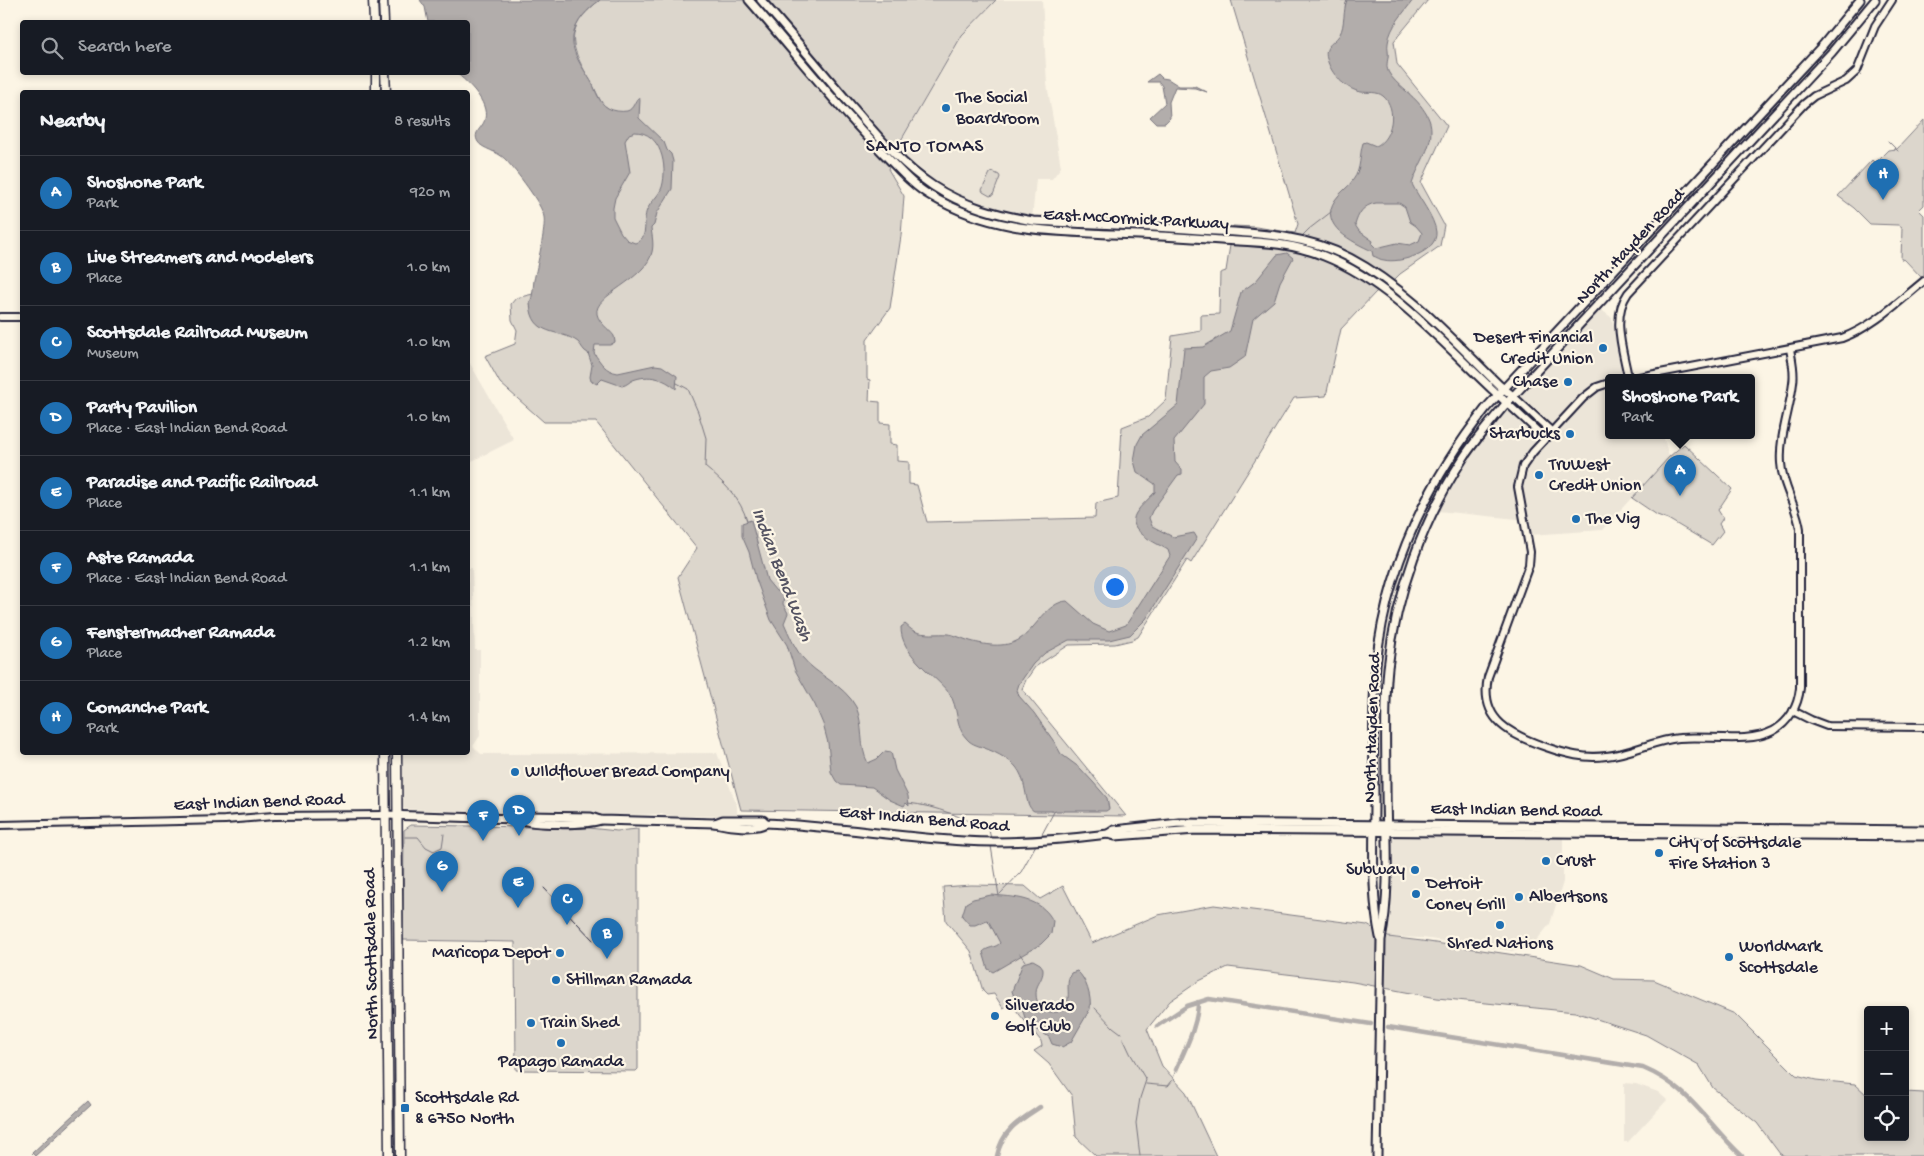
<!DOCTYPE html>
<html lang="en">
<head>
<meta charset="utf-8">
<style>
	:root { --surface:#171b24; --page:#242831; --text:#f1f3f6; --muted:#9ea1a6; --line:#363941; --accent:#1f6fb2 }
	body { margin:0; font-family:"Gochi Hand",sans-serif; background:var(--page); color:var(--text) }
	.controls { position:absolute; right:15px; bottom:15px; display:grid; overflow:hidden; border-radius:5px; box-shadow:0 2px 8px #0003 }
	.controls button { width:45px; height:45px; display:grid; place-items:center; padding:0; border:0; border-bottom:1px solid var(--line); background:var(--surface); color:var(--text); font:25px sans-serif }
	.you { position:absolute; left:1114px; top:586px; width:18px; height:18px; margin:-12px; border:4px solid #fff; border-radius:50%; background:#1a73e8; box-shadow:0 0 0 8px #1a73e833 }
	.badge { display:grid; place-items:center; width:32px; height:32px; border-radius:50%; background:var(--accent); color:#fff; font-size:16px; font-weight:700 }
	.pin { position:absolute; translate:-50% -41px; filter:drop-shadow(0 1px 2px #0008) }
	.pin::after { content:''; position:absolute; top:26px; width:18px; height:15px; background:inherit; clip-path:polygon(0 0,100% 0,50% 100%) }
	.popup { position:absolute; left:1605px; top:374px; width:150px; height:65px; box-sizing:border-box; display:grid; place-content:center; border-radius:5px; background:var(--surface); filter:drop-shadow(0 1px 4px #0005); font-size:16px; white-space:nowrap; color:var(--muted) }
	.popup b { font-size:19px; color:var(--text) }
	.popup::after { content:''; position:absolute; left:50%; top:100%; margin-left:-10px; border:10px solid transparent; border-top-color:var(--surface) }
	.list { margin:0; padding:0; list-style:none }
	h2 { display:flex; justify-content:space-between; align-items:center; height:65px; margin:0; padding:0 20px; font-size:21px }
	h2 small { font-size:16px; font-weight:400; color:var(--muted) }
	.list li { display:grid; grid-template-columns:32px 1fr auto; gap:15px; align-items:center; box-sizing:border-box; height:75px; padding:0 20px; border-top:1px solid var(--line) }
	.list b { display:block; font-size:19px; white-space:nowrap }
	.list p { margin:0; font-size:16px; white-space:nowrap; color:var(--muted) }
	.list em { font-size:16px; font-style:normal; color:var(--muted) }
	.icon { flex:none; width:28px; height:28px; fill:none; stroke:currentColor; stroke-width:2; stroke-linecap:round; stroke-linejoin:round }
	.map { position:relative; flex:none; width:1924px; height:1156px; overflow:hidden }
	.search { position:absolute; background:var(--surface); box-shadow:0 2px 8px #0003; left:20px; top:20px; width:450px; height:55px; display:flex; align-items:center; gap:12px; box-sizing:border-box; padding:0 18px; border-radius:5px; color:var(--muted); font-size:19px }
	.panel { position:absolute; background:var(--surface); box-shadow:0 2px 8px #0003; left:20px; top:90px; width:450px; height:665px; border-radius:5px }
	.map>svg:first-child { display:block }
	.built { fill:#ece5d8 }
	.green { fill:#dcd6cc; stroke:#7f7c84 }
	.water { fill:#b2adab; stroke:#78757e; fill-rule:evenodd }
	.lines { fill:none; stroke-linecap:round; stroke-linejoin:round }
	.stream { stroke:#78757e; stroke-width:1 }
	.canal { stroke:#b2adab; stroke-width:4.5 }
	.tertiary-casing { stroke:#22223b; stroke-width:10 }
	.secondary-casing { stroke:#22223b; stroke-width:11 }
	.primary-casing { stroke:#22223b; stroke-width:11 }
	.tertiary { stroke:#fcf5e5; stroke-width:6 }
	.secondary { stroke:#fcf5e5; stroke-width:7 }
	.primary { stroke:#fcf5e5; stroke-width:8 }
	.rail { stroke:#22223b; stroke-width:1 }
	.poi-dot { fill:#1f6fb2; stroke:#fcf5e5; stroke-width:2 }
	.labels { text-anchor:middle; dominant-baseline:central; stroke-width:4.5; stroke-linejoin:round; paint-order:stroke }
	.poi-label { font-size:18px; fill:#22223b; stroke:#fcf5e5; text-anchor:start }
	.street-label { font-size:18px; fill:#22223b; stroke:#fcf5e5 }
	.neighbourhood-label { font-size:19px; letter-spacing:1px; fill:#22223b; stroke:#fcf5e5 }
	.water-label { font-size:19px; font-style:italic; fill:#545362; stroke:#fcf5e5 }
</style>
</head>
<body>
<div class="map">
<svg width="1924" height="1156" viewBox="0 0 1924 1156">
	<rect width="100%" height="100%" fill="#fcf5e5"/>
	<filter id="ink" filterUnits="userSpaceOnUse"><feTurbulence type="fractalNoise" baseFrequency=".02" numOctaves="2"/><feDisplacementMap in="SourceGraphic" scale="10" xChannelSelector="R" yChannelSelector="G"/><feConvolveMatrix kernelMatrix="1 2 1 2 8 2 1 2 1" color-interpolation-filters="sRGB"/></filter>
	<g filter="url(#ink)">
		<g class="built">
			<path d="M 996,0 L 1042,0 L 1047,84 L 1061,167 L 1052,179 L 1036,179 L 1032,219 L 970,201 L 933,179 L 896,149 L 962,35 Z"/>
			<path d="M 1599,308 L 1612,318 L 1624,377 L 1609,377 L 1609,435 L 1663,435 L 1669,457 L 1602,530 L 1530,535 L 1527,520 L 1438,511 L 1464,464 L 1495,420 Z"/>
			<path d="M 468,360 L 514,440 L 468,463 Z"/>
			<path d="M 468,568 L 472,568 L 475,650 L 480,650 L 480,736 L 473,746 L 481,754 L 717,753 L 737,806 L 737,816 L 674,816 L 661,814 L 619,815 L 565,814 L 549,812 L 494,813 L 404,809 L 401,803 L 403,795 L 403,783 L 401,775 L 401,753 L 468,752 Z"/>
			<path d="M 1398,835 L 1465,835 L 1480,838 L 1514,836 L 1563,836 L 1563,882 L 1550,924 L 1535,942 L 1512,951 L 1423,938 L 1388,937 L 1392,840 L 1394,837 Z"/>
			<path d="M 1624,1083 L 1636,1084 L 1658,1092 L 1667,1100 L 1628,1142 L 1624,1142 Z"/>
		</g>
		<g class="green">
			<path d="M 600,0 L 996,0 L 962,35 L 896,149 L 888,169 L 904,196 L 901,236 L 890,308 L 867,340 L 867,379 L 870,380 L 869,401 L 880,402 L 880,423 L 890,424 L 890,444 L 897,445 L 897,461 L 909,462 L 909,484 L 917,485 L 927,522 L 1095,518 L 1096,503 L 1118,498 L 1122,427 L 1148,417 L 1166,400 L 1172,336 L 1201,331 L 1201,315 L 1219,314 L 1220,273 L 1226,271 L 1233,226 L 1256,227 L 1295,233 L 1298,224 L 1231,0 L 1428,0 L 1394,41 L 1397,64 L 1447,126 L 1421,183 L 1444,225 L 1440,246 L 1400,274 L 1389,285 L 1376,292 L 1341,329 L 1326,396 L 1294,398 L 1191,563 L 1187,560 L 1138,637 L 1132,640 L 1115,644 L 1069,645 L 1035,667 L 1026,680 L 1022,689 L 1126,816 L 741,810 L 678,577 L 697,548 L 596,422 L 544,422 L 500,383 L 485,356 L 515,344 L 517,330 L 512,320 L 511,304 L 516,298 L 584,282 L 608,108 L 603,105 C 598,97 595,88 590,80 C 569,45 564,28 600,0 Z"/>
			<path d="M 1924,120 L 1924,205 L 1919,210 L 1924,215 L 1924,275 L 1921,277 L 1905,260 L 1901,259 L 1902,228 L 1898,225 L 1870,224 L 1854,208 L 1838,196 L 1872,160 L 1875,163 L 1888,150 L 1897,149 Z"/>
			<path d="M 993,172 L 999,175 L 1000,177 L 993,195 L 990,196 L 983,192 L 982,190 L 990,173 Z"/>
			<path d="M 1684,444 L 1732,489 L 1718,510 L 1723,518 L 1719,524 L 1723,531 L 1712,545 L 1668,519 L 1657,515 L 1632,498 L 1669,457 Z"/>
			<path d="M 411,825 L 589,828 L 617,831 L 638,829 L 638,1069 L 636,1071 L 516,1070 L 515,942 L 403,940 L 404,830 Z"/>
			<path d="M 971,885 L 1025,886 L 1040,899 L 1063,886 L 1092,943 L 1158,915 L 1214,905 L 1367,925 L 1388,937 L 1422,941 L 1581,965 L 1614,979 L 1654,980 L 1735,1014 L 1796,1075 L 1816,1080 L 1855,1084 L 1868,1096 L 1868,1137 L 1905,1137 L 1905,1092 L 1924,1093 L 1924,1156 L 1785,1156 L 1780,1154 L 1757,1123 L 1713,1088 L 1699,1065 L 1646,1035 L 1575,1012 L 1437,998 L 1353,982 L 1228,967 L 1199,981 L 1170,1001 L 1147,1029 L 1162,1066 L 1186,1092 L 1216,1156 L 1096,1156 L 1076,1137 L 1072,1096 L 1049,1064 L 1034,1051 L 1042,1046 L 1041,1041 L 1011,1004 L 1003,1008 L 994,994 L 987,995 L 983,991 L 971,951 L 946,921 L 943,887 Z"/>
		</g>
		<g class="water">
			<path d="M 420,0 L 600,0 C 588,9 575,21 573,37 C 571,54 584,69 592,83 C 596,91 599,103 608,108 C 613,111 621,112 627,111 C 634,109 634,101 639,97 L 640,99 L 639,118 L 664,142 L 667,150 L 671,154 L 673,161 L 672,189 L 657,213 L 654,225 L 651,228 C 652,236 654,244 652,252 C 646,280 593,295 597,314 C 599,323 609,329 614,336 L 615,342 L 610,345 L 595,345 L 594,353 C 601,363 605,371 618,373 L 655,365 L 662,366 L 677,376 L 676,389 C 664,378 649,374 633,380 C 629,382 627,385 622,386 L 602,379 L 597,384 L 591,381 L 590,377 L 592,365 L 588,353 C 583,351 582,346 578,342 C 559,328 532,338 530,303 C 533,296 533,288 534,280 C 537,267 546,228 544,217 C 542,204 516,171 506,160 C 498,151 482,149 478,142 C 472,132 483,128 485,119 C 489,102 468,82 456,73 L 468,72 L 468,22 L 428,22 L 425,7 ZM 635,132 C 661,132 668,166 662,187 C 659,196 651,201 647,210 C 642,221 650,238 635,243 L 627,240 L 621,233 L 613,217 L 613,208 L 615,198 L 630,172 L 625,141 L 629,134 Z"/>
			<path d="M 1347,0 L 1413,0 C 1404,13 1390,26 1388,43 C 1387,47 1389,53 1388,58 C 1387,63 1386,68 1389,73 C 1395,84 1412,94 1421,106 C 1426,113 1431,120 1431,130 C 1432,148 1417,167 1412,184 C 1418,197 1435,218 1436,232 C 1438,252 1400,264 1384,260 C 1380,260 1377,257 1373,256 L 1372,251 C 1353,242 1318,226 1335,200 C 1340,192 1348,188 1353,180 C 1362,168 1359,155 1363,143 L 1366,142 L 1376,146 C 1392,139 1398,108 1383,96 C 1377,91 1368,93 1361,92 C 1345,89 1331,74 1327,59 C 1323,45 1335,43 1340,34 C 1345,25 1343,10 1347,0 ZM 1376,203 L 1399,203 L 1405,207 L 1410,222 L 1416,226 L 1422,233 L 1419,241 L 1410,245 L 1397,243 L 1376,248 L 1372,244 L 1373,241 L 1359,231 L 1355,225 C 1358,214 1363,205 1376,203 Z"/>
			<path d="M 1158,74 L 1162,78 L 1168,79 L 1179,86 L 1195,86 L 1207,92 L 1195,88 L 1175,87 L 1169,102 L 1170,118 L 1165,123 L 1156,123 L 1150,117 L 1165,103 L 1162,86 L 1159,82 L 1147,82 Z"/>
			<path d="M 1287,253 L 1293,258 L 1280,282 L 1274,301 L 1253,319 L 1245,357 L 1229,368 L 1211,371 L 1204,377 L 1204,404 L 1174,441 L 1175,462 L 1182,470 L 1182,474 L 1178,475 L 1152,511 L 1149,518 L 1152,526 L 1173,537 L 1194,533 L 1197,538 L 1146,619 L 1130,635 L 1109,640 L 1069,640 L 1045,653 L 1033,664 L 1019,684 L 1017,690 L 1019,696 L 1034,713 L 1055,743 L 1061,754 L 1080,768 L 1093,782 L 1107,798 L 1109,809 L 1106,811 L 1034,811 C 1022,805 1030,777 1011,762 C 1004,757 995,752 987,749 C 980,746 972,745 967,739 C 955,728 959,707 949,693 C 934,674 900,654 901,627 L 905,624 C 908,626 911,630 914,631 C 925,636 938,633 949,634 C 955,635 961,638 967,640 C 983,645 1005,649 1020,639 C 1036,629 1047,602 1067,601 L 1093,624 L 1109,631 L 1126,625 L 1170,556 L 1168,550 C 1157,543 1125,531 1136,513 C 1141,505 1149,499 1155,492 L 1155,484 L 1137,472 L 1134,461 L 1137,444 L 1142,435 L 1178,405 L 1184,348 L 1203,347 L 1230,331 L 1241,292 L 1256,281 L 1277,255 Z"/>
			<path d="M 751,520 L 767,580 L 776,591 L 783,592 L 784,594 L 783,604 L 788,613 L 784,623 C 789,634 794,647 802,657 C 817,676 844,684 856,707 C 864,724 859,748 868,763 L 877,759 L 885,751 L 891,752 L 895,770 L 908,796 L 909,806 L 906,803 L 904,806 L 890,800 L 872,787 L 841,785 L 836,781 L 831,772 L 828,743 L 823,724 L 815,705 L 795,670 L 787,645 L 771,620 L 756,579 L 749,552 L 742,536 L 742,523 Z"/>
			<path d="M 991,895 C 1014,897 1041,897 1053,921 L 1051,934 L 1041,944 L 993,972 L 988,969 L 983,952 C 987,947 996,948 1000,943 L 989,922 L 987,920 L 975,925 L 970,925 L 962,916 L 966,903 L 973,899 Z"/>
			<path d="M 1033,960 L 1040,964 C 1042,966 1043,968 1043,971 C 1043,977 1039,982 1037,987 C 1033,1002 1042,1014 1058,1012 C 1076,1003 1063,987 1071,973 L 1077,971 C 1086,978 1092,998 1090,1009 L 1071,1042 L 1062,1047 L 1052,1044 L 1049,1037 L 1033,1027 L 1025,1018 L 1021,1005 L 1014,997 L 1012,991 L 1023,963 Z"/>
			<path d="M 88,1101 L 91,1105 L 35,1156 L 32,1153 Z"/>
		</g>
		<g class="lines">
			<g class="stream">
				<path d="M 1888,141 L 1898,151"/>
				<path d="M 1300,238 L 1309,229 L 1331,212"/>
				<path d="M 677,383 L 688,389 L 698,412 L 706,438 L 705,467 C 723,482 741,498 747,521"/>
				<path d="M 908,803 C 937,806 963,818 989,830 L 991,839"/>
				<path d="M 405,837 L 418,837 L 426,847 L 434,851 L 442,847 L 444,834"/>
				<path d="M 1040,838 L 1055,810"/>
				<path d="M 991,846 L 999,896"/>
				<path d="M 1000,894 L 1021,872 L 1037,843"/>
				<path d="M 1020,954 L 1025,961"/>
				<path d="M 1095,1008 L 1113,1027 L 1121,1033"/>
				<path d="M 1123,1038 L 1130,1053 L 1146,1080 L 1140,1098 L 1136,1123 L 1140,1156"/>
				<path d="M 1146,1084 L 1168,1086 L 1172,1081 L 1176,1070"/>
			</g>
			<g class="canal">
				<path d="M 1157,1026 L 1187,1006 L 1209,999 L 1371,1024"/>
				<path d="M 1388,1027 L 1643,1068 C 1691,1088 1707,1124 1742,1156"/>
				<path d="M 1176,1070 C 1185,1049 1198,1025 1198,1002"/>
				<path d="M 997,1156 C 1002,1130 1020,1120 1040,1107"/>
			</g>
			<defs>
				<g id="tertiary">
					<path d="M 0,317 L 22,317"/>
					<path d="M 1628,377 C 1623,350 1611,317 1628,293 L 1804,104 L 1814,96 L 1846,81 L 1857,71 L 1875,26 L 1892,0"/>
					<path d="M 1639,377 L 1842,338 C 1874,326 1898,302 1924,281"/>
					<path d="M 1609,383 L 1597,387 L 1583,398 L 1533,452 L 1523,466 L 1518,487 L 1530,552 L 1529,565 L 1488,677 C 1479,721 1512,735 1546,747 C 1566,754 1585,759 1606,756 C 1631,754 1654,740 1679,738 C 1707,735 1748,744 1773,731 C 1789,722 1798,706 1800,688 L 1800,529 C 1797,506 1782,486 1781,463 C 1779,436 1790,410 1793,383 C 1795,372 1792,360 1790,349"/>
					<path d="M 1513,396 L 1551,431"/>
					<path d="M 1507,403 L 1545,438"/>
					<path d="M 1793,711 L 1811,720 L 1827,726 L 1924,727"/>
					<path d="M 0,825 L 225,820 L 274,816 L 385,815"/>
				</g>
				<g id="secondary">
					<path d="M 749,0 C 794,51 836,106 884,154 C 899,169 913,186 931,196 C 991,231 1045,231 1112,234 C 1148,235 1184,237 1221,240 C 1256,242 1290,242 1324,256 C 1395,284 1450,352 1507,403"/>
					<path d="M 761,0 C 791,34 820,69 850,104 C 876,134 900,164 933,186 C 963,206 998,215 1033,221 C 1088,224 1144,226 1199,230 C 1251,233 1303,233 1350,258 C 1407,288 1453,340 1499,385 L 1513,396"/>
					<path d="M 385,815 L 520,819 L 528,816 L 591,817 L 600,820 L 715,823 C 727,826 756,830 766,823"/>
					<path d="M 520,819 C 532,825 587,825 600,820"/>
					<path d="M 715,823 L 723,820 L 763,820 L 766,823 C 833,826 898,837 964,841 C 1013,844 1060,840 1108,834 L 1115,836 L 1196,830 L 1924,836"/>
					<path d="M 1108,834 L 1114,830 L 1179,823 L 1924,830"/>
					<path d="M 1380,937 C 1371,896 1374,844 1374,801 C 1374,756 1372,710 1376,665 C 1386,569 1427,483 1486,408 L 1823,45 L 1860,0"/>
					<path d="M 1377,1156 L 1381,940 C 1391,890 1386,836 1386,785 C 1386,746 1384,707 1388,668 C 1396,593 1423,520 1464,457 C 1476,439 1490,423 1504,406 L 1832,52 L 1875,0"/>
				</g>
				<g id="primary">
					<path d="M 373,0 L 374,22"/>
					<path d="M 383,0 L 384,22"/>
					<path d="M 376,72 L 376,92"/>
					<path d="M 385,72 L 386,92"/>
					<path d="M 385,752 L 389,1156"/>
					<path d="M 397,752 L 400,1156"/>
				</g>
			</defs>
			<use href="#tertiary" class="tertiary-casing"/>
			<use href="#secondary" class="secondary-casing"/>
			<use href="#primary" class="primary-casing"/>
			<use href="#tertiary" class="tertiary"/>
			<use href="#secondary" class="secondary"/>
			<use href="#primary" class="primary"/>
			<path class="rail" d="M 544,888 L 593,940"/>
		</g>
	</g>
	<g class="poi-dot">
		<circle cx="946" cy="108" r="5"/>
		<circle cx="1603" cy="348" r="5"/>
		<circle cx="1568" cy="382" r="5"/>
		<circle cx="1570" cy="434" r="5"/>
		<circle cx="1539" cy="475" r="5"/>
		<circle cx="1576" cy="519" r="5"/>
		<circle cx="515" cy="772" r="5"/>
		<circle cx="1659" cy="853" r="5"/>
		<circle cx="1546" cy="861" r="5"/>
		<circle cx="1415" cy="870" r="5"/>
		<circle cx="1416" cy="894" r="5"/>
		<circle cx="1519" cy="897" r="5"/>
		<circle cx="1500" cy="925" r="5"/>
		<circle cx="560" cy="953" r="5"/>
		<circle cx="1729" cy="957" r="5"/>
		<circle cx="556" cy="980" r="5"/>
		<circle cx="995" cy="1016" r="5"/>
		<circle cx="531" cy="1023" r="5"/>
		<circle cx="561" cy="1043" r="5"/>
		<rect x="400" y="1103" width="10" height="10" rx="2.5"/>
	</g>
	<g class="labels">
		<g class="poi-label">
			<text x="956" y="98">The Social<tspan x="956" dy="21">Boardroom</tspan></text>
			<text x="1593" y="338" text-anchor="end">Desert Financial<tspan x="1593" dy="21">Credit Union</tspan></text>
			<text x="1558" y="382" text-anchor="end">Chase</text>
			<text x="1560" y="434" text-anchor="end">Starbucks</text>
			<text x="1549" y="465">TruWest<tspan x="1549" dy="21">Credit Union</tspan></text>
			<text x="1586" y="519">The Vig</text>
			<text x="525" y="772">WIldflower Bread Company</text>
			<text x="1669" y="843">City of Scottsdale<tspan x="1669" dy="21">Fire Station 3</tspan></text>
			<text x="1556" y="861">Crust</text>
			<text x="1405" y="870" text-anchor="end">Subway</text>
			<text x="1426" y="884">Detroit<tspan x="1426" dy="21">Coney Grill</tspan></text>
			<text x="1529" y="897">Albertsons</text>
			<text x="1500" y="944" text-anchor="middle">Shred Nations</text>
			<text x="1739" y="947">WorldMark<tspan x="1739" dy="21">Scottsdale</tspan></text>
			<text x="550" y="953" text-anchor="end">Maricopa Depot</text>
			<text x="566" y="980">Stillman Ramada</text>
			<text x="1005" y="1006">Silverado<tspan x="1005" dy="21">Golf Club</tspan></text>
			<text x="541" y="1023">Train Shed</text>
			<text x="561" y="1062" text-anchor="middle">Papago Ramada</text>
			<text x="415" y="1098">Scottsdale Rd<tspan x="415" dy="21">&amp; 6750 North</tspan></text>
		</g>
		<g class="street-label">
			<text transform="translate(1136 220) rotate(3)">East McCormick Parkway</text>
			<text transform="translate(1631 247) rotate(-47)">North Hayden Road</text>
			<text transform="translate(1373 728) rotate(-88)">North Hayden Road</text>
			<text transform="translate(259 803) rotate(-2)">East Indian Bend Road</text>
			<text transform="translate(1516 811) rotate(1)">East Indian Bend Road</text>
			<text transform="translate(924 820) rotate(5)">East Indian Bend Road</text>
			<text transform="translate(372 954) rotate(-91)">North Scottsdale Road</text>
		</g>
		<g class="neighbourhood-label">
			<text x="925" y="147">SANTO TOMAS</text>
		</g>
		<g class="water-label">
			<text transform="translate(781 575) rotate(69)">Indian Bend Wash</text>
		</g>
	</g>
</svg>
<div class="controls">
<button>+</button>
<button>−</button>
<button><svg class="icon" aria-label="locate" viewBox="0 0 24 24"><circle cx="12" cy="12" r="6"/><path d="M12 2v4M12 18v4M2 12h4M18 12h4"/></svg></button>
</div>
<div class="you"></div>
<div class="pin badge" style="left:1680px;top:496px">A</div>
<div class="popup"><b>Shoshone Park</b>Park</div>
<div class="pin badge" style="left:607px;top:959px">B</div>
<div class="pin badge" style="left:567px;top:925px">C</div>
<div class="pin badge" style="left:519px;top:836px">D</div>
<div class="pin badge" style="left:518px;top:908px">E</div>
<div class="pin badge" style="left:483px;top:841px">F</div>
<div class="pin badge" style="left:442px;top:892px">G</div>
<div class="pin badge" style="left:1883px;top:200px">H</div>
<div class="search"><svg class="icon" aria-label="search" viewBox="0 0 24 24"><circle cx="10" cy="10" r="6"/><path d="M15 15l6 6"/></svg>Search here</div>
<section class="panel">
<h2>Nearby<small>8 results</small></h2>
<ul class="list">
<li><span class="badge">A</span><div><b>Shoshone Park</b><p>Park</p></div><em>920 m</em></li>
<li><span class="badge">B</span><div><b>Live Streamers and Modelers</b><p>Place</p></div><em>1.0 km</em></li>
<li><span class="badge">C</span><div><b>Scottsdale Railroad Museum</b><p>Museum</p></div><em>1.0 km</em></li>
<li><span class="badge">D</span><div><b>Party Pavilion</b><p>Place · East Indian Bend Road</p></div><em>1.0 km</em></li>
<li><span class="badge">E</span><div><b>Paradise and Pacific Railroad</b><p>Place</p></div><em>1.1 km</em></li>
<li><span class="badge">F</span><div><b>Aste Ramada</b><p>Place · East Indian Bend Road</p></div><em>1.1 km</em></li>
<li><span class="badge">G</span><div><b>Fenstermacher Ramada</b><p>Place</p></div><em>1.2 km</em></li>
<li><span class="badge">H</span><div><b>Comanche Park</b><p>Park</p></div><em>1.4 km</em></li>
</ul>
</section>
</div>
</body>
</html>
